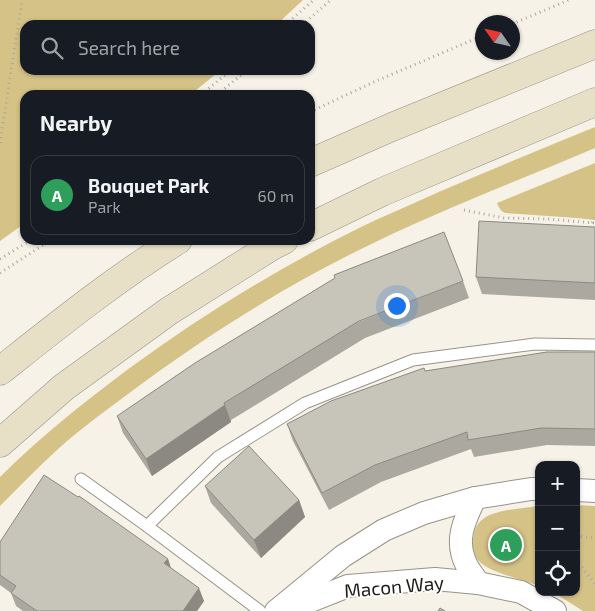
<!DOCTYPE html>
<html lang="en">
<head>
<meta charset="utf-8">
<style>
	:root { --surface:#171b24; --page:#20242c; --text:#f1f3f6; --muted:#9ea1a6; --line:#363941; --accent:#b45309 }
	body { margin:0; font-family:"Exo 2",sans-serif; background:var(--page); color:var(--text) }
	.controls { position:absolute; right:15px; bottom:15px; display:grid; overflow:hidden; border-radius:10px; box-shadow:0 1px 4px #0004 }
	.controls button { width:45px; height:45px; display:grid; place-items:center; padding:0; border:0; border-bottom:1px solid var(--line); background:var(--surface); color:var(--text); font:25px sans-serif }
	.compass { position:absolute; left:475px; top:15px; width:45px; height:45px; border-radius:50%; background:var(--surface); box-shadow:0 1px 4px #0004; rotate:304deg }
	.you { position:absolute; left:396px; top:305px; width:18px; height:18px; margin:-12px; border:4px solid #fff; border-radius:50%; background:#1a73e8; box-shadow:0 0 0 8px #1a73e833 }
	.badge { display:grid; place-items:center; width:32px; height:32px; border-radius:50%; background:var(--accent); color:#fff; font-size:16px; font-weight:700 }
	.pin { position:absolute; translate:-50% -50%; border:2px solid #fff; box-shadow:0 1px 5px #0006 }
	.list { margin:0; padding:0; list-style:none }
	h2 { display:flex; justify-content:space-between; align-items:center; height:65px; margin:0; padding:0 20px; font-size:21px }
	h2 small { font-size:16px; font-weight:400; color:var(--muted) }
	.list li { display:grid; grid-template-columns:32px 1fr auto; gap:15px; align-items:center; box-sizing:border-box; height:80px; margin:0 10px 10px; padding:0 10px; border:1px solid var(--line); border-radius:15px }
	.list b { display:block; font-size:19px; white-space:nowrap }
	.list p { margin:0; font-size:16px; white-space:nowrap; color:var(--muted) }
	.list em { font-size:16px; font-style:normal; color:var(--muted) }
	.icon { flex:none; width:28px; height:28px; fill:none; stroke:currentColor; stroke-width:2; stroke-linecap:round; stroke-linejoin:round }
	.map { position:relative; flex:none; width:595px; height:611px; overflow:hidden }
	.search { position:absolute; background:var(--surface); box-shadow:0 1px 4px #0004; left:20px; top:20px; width:295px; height:55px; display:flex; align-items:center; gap:12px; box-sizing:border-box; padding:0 18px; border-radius:15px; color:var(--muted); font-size:19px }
	.panel { position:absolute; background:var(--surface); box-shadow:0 1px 4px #0004; left:20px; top:90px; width:295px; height:155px; border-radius:15px }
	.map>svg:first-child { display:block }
	.green { fill:#d5c286 }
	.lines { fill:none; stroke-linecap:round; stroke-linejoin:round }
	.lane-casing { stroke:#979389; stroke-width:13 }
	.street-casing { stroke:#979389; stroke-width:24 }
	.secondary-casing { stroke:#979389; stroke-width:29 }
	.path { stroke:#aba79f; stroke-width:3; stroke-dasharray:1 4; stroke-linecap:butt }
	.lane { stroke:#fff; stroke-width:11 }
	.street { stroke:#fff; stroke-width:22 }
	.secondary { stroke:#e7e0c7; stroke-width:28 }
	.wall { fill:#aba99f }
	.shaded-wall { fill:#8b8982 }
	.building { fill:#c7c4b9; stroke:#8b8982 }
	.labels { text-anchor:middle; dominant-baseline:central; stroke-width:4; stroke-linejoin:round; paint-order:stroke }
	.street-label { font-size:19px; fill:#201e1a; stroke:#fff }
</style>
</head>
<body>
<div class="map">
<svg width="595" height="611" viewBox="0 0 595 611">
	<rect width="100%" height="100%" fill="#f6f2e7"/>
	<g class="green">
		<path d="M 0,0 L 303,0 L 276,25 L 25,25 L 25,70 L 221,70 L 190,95 L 25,95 L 25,223 L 0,241 Z"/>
		<path d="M 595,127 L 595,148 C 515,182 433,213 355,252 C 275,292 200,340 128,394 C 104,412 79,430 57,450 C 37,468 19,487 0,506 L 0,477 C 39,438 83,403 127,370 C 199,317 275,270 355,230 C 383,216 413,204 441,191 C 492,169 544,148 595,127 Z"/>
		<path d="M 595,163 L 595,220 L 577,218 L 506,213 C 501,212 499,208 497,203 Z"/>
		<path d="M 576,505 L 595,506 L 595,611 L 583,611 L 553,592 L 576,592 Z"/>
		<path d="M 539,506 L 539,586 C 523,579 494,574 481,563 C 475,558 473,551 473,543 C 473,519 488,514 508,510 C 518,509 528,507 539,506 Z"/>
	</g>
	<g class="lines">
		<defs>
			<g id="lane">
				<path d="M 81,479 L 147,526 L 260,611"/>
				<path d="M 147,526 L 218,457 L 305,403 L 413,360 L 535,344 L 595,345"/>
			</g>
			<g id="street">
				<path d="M 576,490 L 595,491"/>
				<path d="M 475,498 C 464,521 454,541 467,566 C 470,572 475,577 478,583"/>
				<path d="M 288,610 L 348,586 L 435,579 L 478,583 L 521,592 L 555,611"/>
				<path d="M 276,611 L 343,556 L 384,530 L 424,513 L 475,498 L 531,489 L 539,489"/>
			</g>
			<g id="secondary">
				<path d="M 310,163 L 392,127 L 595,44"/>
				<path d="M 310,227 L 382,192 L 595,102"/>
				<path d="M 0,371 C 58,325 115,279 178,240"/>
				<path d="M 0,443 L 64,387 L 169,311 L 272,246 L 284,240"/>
			</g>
		</defs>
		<use href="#lane" class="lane-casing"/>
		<use href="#street" class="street-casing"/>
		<use href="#secondary" class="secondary-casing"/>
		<g class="path">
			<path d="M 512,24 L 569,0"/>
			<path d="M 285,25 L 314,0"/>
			<path d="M 302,25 L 331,0"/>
			<path d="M 201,95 L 231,70"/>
			<path d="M 217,95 L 247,70"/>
			<path d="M 310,112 L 376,81 L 482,36"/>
			<path d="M 0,143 L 22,0"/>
			<path d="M 464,210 L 504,218 L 548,219 L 595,223"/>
			<path d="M 592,223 L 595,218"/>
			<path d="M 0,259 L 31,240"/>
			<path d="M 0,273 L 51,240"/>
			<path d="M 576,536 L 595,538"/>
			<path d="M 576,559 L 586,573 L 595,584"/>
		</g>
		<use href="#lane" class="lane"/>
		<use href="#street" class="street"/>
		<use href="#secondary" class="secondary"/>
	</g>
	<g class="wall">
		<path d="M 595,227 L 595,300 L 482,294 L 476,277 Z"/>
		<path d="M 463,281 L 469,298 L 365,338 L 231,420 L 231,422 L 152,476 L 123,433 L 117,416 Z"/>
		<path d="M 595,352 L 595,446 L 547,445 L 474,457 L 471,449 L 381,482 L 329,510 L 293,441 L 287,424 L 425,371 Z"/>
		<path d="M 205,486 L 299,500 L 305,517 L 261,558 L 211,503 Z"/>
		<path d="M 0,542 L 168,559 L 171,568 L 204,601 L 197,611 L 23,611 L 16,606 L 11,593 L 0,585 Z"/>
	</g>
	<g class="shaded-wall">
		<path d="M 225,405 L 231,422 L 152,476 L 146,459 Z"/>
		<path d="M 299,500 L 305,517 L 261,558 L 254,540 Z"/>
		<path d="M 168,559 L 172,572 L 164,563 Z"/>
		<path d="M 199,588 L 204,601 L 197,611 L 183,611 Z"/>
	</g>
	<g class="building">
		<path d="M 479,221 L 595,227 L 595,283 L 476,277 Z"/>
		<path d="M 444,232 L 463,281 L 359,321 L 224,403 L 225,405 L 146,459 L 117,416 L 195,363 L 335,278 L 334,275 Z"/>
		<path d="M 547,352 L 595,352 L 595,429 L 541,428 L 468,440 L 467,432 L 375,465 L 322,493 L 287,424 L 331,401 L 424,368 L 425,371 Z"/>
		<path d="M 249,446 L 299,500 L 254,540 L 205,486 Z"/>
		<path d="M 44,475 L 78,497 L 79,496 L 168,559 L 164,563 L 199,588 L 183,611 L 37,611 L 11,593 L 16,586 L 0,575 L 0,542 Z"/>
		<path d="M 440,608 L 445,611 L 438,611 Z"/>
	</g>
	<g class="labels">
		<g class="street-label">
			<text transform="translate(394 586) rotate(-5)">Macon Way</text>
		</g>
	</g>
</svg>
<div class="controls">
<button>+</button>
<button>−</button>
<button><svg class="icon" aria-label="locate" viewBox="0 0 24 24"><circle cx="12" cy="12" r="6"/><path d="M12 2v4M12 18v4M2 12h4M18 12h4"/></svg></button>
</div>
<svg class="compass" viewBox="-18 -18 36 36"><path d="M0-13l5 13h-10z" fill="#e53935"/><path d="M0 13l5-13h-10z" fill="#9ea1a6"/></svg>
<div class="you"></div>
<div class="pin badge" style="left:506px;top:545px;background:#2e9e5b">A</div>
<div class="search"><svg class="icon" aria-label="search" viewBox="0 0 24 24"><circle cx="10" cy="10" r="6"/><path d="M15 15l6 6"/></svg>Search here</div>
<section class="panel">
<h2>Nearby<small></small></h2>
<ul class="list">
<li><span class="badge" style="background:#2e9e5b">A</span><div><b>Bouquet Park</b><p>Park</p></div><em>60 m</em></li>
</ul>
</section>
</div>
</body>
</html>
